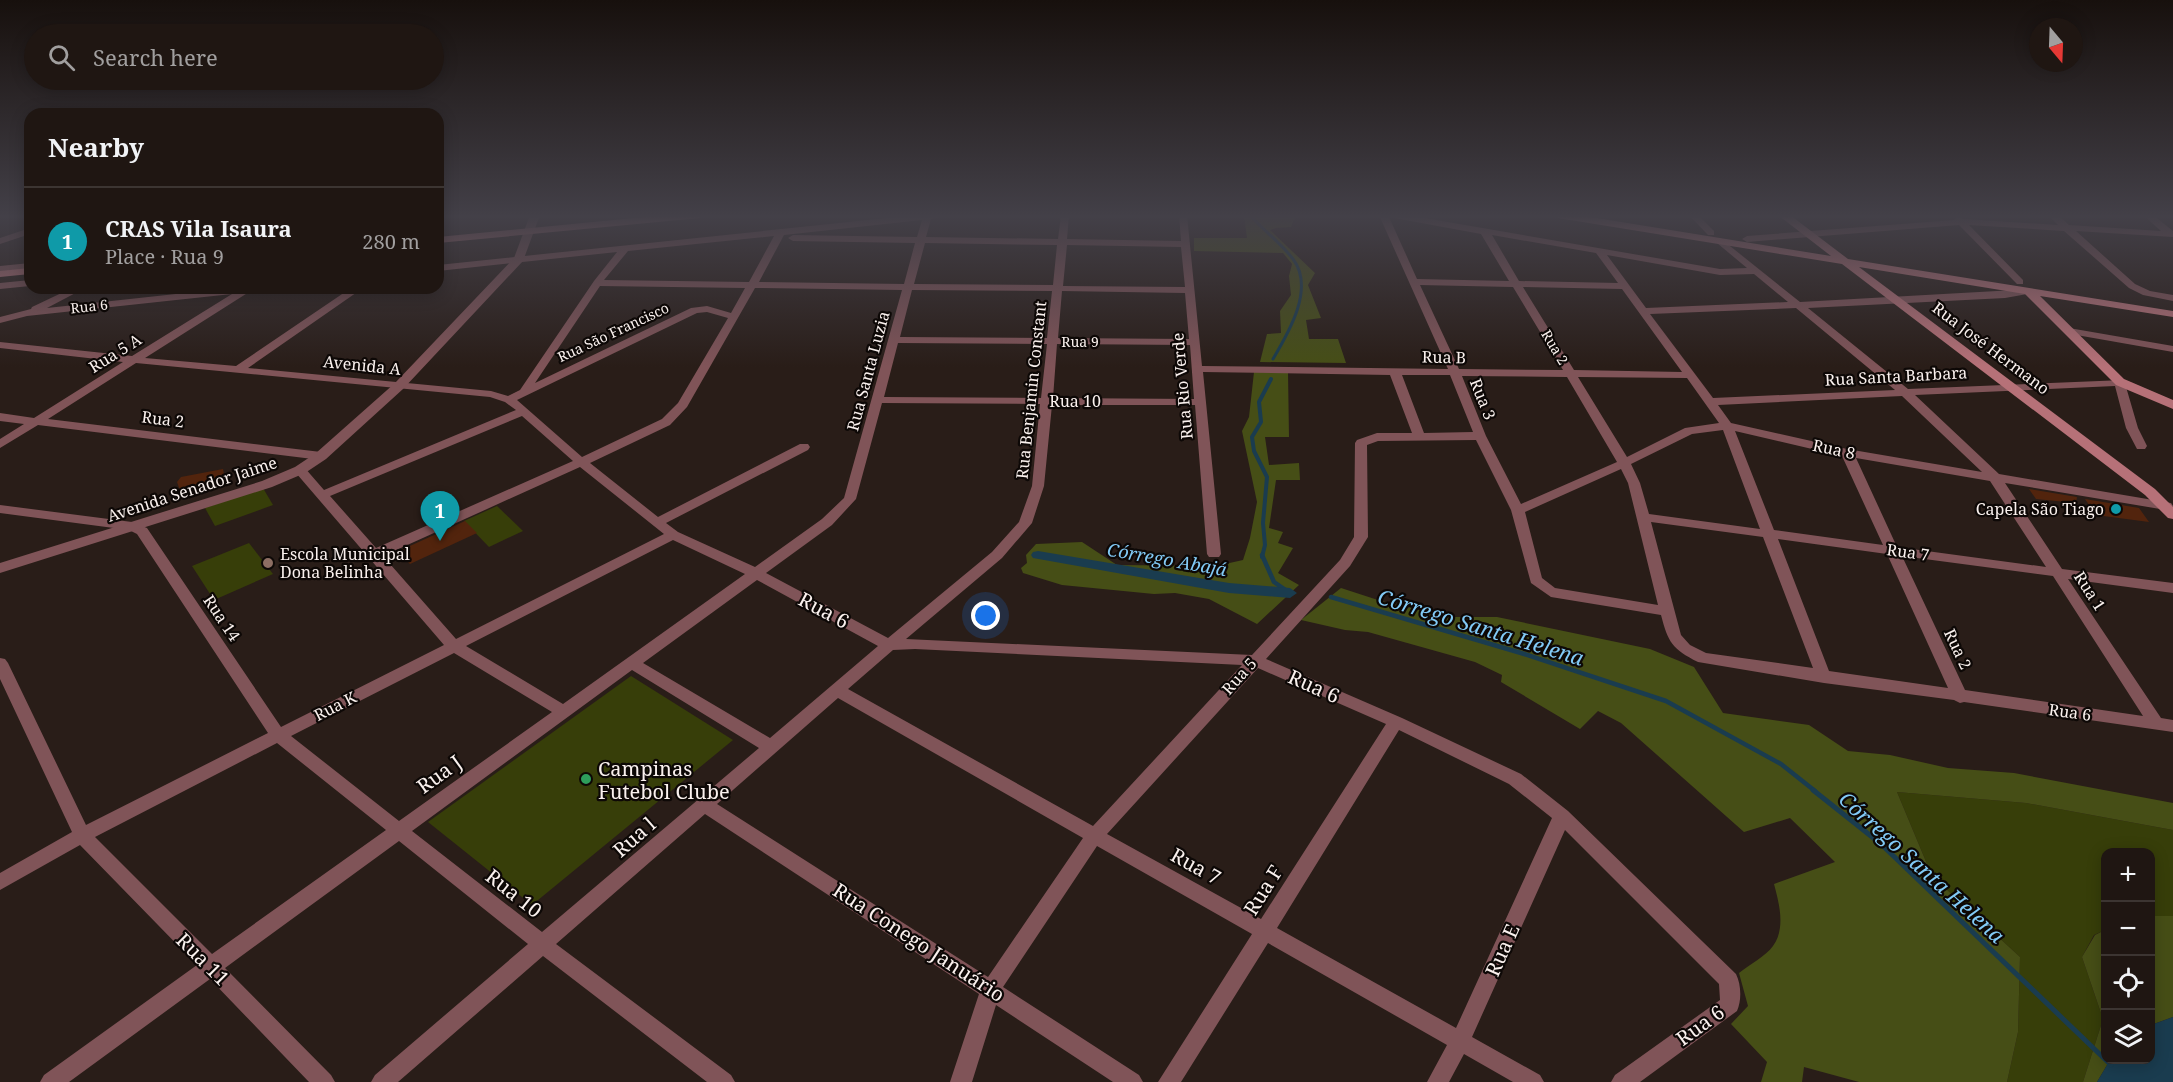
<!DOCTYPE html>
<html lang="en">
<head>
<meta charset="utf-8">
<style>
	:root { --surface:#1f1612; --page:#2c2320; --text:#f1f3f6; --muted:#a19f9f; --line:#3c3532; --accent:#d93025 }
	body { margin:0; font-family:"Noto Serif",serif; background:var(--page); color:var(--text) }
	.controls { position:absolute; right:18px; bottom:18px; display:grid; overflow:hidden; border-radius:12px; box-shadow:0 3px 15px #0003 }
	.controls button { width:54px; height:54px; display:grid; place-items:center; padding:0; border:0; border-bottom:2px solid var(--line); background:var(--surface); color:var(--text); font:30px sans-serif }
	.compass { position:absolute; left:2029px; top:18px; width:54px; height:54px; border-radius:50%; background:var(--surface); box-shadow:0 3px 15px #0003; rotate:161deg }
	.you { position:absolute; left:986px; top:616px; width:21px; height:21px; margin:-15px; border:4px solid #fff; border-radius:50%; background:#1a73e8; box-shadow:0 0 0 9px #1a73e833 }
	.badge { display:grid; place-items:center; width:39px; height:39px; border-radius:50%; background:var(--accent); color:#fff; font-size:20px; font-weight:700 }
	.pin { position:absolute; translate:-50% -50px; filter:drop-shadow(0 2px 3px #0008) }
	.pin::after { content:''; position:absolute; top:32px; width:21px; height:18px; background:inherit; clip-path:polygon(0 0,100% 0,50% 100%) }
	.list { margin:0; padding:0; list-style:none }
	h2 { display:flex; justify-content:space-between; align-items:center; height:78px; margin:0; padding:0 24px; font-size:26px }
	h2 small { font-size:20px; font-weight:400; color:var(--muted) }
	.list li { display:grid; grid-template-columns:39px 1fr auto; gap:18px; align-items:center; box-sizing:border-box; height:108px; padding:0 24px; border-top:2px solid var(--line) }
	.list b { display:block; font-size:22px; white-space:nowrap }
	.list p { margin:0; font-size:20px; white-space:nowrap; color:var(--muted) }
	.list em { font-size:20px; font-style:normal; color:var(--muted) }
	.icon { flex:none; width:33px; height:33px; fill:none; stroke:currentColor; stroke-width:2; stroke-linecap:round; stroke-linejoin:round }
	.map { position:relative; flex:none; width:2173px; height:1082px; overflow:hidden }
	.search { position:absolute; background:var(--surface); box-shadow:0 3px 15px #0003; left:24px; top:24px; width:420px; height:66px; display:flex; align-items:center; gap:15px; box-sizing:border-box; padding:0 21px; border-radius:33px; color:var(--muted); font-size:22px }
	.panel { position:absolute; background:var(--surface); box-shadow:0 3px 15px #0003; left:24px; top:108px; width:420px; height:186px; border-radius:18px }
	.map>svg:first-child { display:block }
	.green { fill:#373e09 }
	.forest { fill:#464e16 }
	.water { fill:#1a3c4f }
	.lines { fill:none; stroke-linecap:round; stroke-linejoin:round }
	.stream-far3 { stroke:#1a3c4f; stroke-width:3 }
	.stream-far2 { stroke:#1a3c4f; stroke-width:4 }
	.stream-far1 { stroke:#1a3c4f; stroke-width:4.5 }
	.stream { stroke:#1a3c4f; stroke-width:5 }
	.canal { fill:#1a3c4f; fill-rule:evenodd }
	.building { fill:#52240d }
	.minor { fill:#805458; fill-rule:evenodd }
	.tertiary { fill:#805458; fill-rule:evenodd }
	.secondary { fill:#b67178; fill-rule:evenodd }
	.culture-dot { fill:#0f9aa8; stroke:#0d0806; stroke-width:2 }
	.education-dot { fill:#8d6e63; stroke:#0d0806; stroke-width:2 }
	.leisure-dot { fill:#2e9e5b; stroke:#0d0806; stroke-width:2 }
	.labels { text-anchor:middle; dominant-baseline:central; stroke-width:4.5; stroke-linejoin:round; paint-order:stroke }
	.far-street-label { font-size:14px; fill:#faf1ee; stroke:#0d0806 }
	.street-label { font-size:16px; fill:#faf1ee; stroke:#0d0806 }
	.poi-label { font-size:16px; fill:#faf1ee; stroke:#0d0806; text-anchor:end }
	.water-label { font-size:18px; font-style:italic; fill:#82caf6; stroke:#0d0806 }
	.near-street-label { font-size:20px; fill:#faf1ee; stroke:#0d0806 }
	.near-poi-label { font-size:20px; fill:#faf1ee; stroke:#0d0806; text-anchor:start }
	.near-water-label { font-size:21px; font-style:italic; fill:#82caf6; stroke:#0d0806 }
</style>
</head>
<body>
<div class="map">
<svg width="2173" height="1082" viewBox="0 0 2173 1082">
	<rect width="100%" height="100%" fill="#291d18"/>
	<g class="green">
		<path d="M 263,488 L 273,505 L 215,526 L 205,508 Z"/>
		<path d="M 497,506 L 523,531 L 489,547 L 464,521 Z"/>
		<path d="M 249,543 L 273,574 L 214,600 L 192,566 Z"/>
		<path d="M 631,676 L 733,740 L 532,905 L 428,822 Z"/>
		<path d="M 1897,792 L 2026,803 L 2173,830 L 2173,916 L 2151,916 L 2150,852 L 2106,852 L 2105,930 L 2094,935 L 2082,957 L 2103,1019 L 2083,1082 L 2007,1082 L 2018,1032 L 2020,957 L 1932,876 Z"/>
	</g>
	<g class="forest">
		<path d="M 1244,215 L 1296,215 L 1291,227 L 1276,228 L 1270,230 L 1315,273 L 1308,285 L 1321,318 L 1306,320 L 1309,339 L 1338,339 L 1346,363 L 1260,362 L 1267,334 L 1281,333 L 1280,311 L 1291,295 L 1289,276 L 1292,264 L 1283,253 L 1194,251 L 1194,238 L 1247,238 Z"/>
		<path d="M 1254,372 L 1288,372 L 1289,437 L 1265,437 L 1269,465 L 1299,463 L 1300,480 L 1276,480 L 1269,528 L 1283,532 L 1278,543 L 1293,548 L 1278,573 L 1299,585 L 1257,624 L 1209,599 L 1175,593 L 1154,594 L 1062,585 L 1023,573 L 1021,568 L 1027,563 L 1026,555 L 1036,544 L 1082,542 L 1117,565 L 1216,566 L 1243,560 L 1250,538 L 1257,502 L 1242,431 L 1249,417 Z"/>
		<path d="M 1341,588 L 1381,601 L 1452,617 L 1497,617 L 1650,649 L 1694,667 L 1723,713 L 1809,725 L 1848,751 L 1890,755 L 1948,768 L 2014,773 L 2173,803 L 2173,830 L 2026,803 L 1897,792 L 1932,876 L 2020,957 L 2018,1032 L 2007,1082 L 1859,1082 L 1804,1067 L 1802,1082 L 1761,1082 L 1767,1062 L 1731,1024 L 1748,1006 L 1739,973 C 1749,965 1766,956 1773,946 C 1786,928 1779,903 1774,884 L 1835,862 L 1790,818 L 1744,832 L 1621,723 L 1598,711 L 1580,729 L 1501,682 L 1502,675 L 1475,662 L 1368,632 L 1345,630 L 1301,620 Z"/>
		<path d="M 2150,916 L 2173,916 L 2173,1017 L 2151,1025 Z"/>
		<path d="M 2105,930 L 2106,1060 L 2110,1060 L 2097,1082 L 2083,1082 L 2103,1019 L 2082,957 L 2095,935 Z"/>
	</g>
	<path class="water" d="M 2173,1017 L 2173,1082 L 2097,1082 L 2110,1060 L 2150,1060 L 2151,1025 Z"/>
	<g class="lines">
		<path class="stream-far3" d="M 1250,215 C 1263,230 1280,242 1293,259 C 1315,288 1289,332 1273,359"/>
		<path class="stream-far2" d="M 1262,557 L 1265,545 L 1263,523 L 1267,477 L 1254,451 L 1252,437 L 1261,422 L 1259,402 L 1271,379"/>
		<g class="stream-far1">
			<path d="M 1262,555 L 1274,582 L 1290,593"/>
			<path d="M 1331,597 L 1521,653 L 1666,701 L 1781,764 L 1815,791"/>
		</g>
		<path class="stream" d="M 1813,790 L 1881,844 L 2111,1065"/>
		<path class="canal" d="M 1038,551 L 1229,583 L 1290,588 L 1297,593 L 1290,598 L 1229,593 L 1033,558 L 1031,555 L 1033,552 Z"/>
	</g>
	<g class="building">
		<path d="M 223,469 L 225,480 L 181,493 L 177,482 L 181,477 Z"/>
		<path d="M 2029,489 L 2077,497 L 2076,503 L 2036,499 Z"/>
		<path d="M 2085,499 L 2139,508 L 2149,522 L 2096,515 Z"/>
		<path d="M 465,521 L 477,533 L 410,564 L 400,554 L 401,550 Z"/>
	</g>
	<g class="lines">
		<g class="minor">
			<path d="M 916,215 L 949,215 L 931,219 L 926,237 L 1058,239 L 1061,215 L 1069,215 L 1067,239 L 1181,241 L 1179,215 L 1187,215 L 1202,366 L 1448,369 L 1379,215 L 1407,215 L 1720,269 L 1747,268 L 1717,243 L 1715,241 L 1720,238 L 1800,302 L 2033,289 L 2033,293 L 2005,298 L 1808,308 L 1908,389 L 2124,380 L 2138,428 L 2147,446 L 2145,449 L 2137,449 L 2126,428 L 2115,386 L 1915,395 L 1999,474 L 2171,503 L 2173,506 L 2171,509 L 2166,510 L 2005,483 L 2062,569 L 2173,583 L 2173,593 L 2068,579 L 2161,718 L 2173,720 L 2173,732 L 1964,702 L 1960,703 L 1954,700 L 1824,683 L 1698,662 C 1672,649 1668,642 1661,615 L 1551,597 L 1531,583 L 1511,510 L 1476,440 L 1378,441 L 1367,445 L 1368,537 L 1350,566 L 1266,659 L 1402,718 L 1521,774 L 1568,811 L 1736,974 C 1741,984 1742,1000 1737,1011 L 1640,1082 L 1611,1082 L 1615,1075 L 1720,1000 L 1719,984 L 1565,830 L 1472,1037 L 1540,1075 L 1544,1082 L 1513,1082 L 1464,1054 L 1449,1082 L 1427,1082 L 1447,1045 L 1268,943 L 1181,1082 L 1158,1082 L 1252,934 L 1097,846 L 1003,987 L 1139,1075 L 1143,1082 L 1113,1082 L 996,1005 L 972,1082 L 950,1082 L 979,994 L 705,814 L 556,944 L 731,1075 L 735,1082 L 707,1082 L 543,956 L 398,1082 L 371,1082 L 375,1075 L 528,944 L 399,841 L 225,968 L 331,1075 L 335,1082 L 309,1082 L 210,979 L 69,1082 L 40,1082 L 44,1075 L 197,965 L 80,845 L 0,890 L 0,873 L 72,832 L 0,679 L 0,658 L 5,659 L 8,663 L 86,825 L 268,733 L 137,534 L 129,530 L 0,513 L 0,505 L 132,522 L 147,528 L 281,727 L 444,645 L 296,473 L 294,470 L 296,467 L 304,467 L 324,490 L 516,410 L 505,402 L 490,397 L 136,363 L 48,419 L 321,452 L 327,456 L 321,460 L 38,425 L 0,448 L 0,439 L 24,424 L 0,421 L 0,413 L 34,418 L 123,362 L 0,348 L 0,342 L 132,356 L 232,294 L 27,316 L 0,323 L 0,317 L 31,309 L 32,307 L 72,288 L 85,288 L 47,308 L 231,288 L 264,288 L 249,292 L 145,358 L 236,366 L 351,288 L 363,288 L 248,368 L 491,391 L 508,396 L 520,390 L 594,281 L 617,252 L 438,271 L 438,265 ZM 1389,217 L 1481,234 L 1509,281 L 1417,279 ZM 922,220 L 917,237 L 793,235 L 788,238 L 793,241 L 915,243 L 904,284 L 759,282 L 784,235 ZM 1492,235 L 1596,253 L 1618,283 L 1519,281 ZM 774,236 L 749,282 L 604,280 L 628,251 ZM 925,243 L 1057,245 L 1053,285 L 914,284 ZM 1067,245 L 1181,247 L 1185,287 L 1063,286 ZM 1607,255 L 1720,275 L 1754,274 L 1788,302 L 1646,308 ZM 1420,285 L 1513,287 L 1563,370 L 1459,369 ZM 600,286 L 745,288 L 731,313 L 707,306 L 691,308 L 535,383 ZM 1523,287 L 1622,289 L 1682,372 L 1574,370 ZM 755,288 L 902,290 L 844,498 L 822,519 L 755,567 L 678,532 L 666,523 L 808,450 L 810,447 L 808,444 L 800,444 L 658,517 L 590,463 L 670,425 L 687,407 ZM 912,290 L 1052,291 L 1047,338 L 900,337 ZM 1062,291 L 1185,293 L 1189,339 L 1058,338 ZM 1796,308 L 1895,390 L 1713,398 L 1650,314 ZM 707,312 L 728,318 L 678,403 L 662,419 L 582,457 L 517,400 L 697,313 ZM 898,343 L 1047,344 L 1041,398 L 884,397 ZM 1057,344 L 1190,345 L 1194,399 L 1053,398 ZM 1203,372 L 1390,375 L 1412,433 L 1377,433 L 1357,440 L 1355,443 L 1354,537 L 1340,560 L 1252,655 L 906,639 L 1002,558 L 1032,523 L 1044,486 L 1052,405 L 1195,405 L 1207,554 L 1209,557 L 1219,557 L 1221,554 ZM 1402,375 L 1450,375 L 1473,432 L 1424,433 ZM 1462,376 L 1567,377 L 1617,462 L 1521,504 L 1486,436 ZM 1578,377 L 1687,378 L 1719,423 L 1685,428 L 1627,457 ZM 1902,396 L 1982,472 L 1847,449 L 1731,423 L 1718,405 ZM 882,403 L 1040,404 L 1032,486 L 1019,522 L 992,552 L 888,638 L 766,573 L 832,525 L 856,499 ZM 522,416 L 573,461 L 376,548 L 330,496 ZM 1723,430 L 1760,529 L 1649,514 L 1640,483 L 1631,464 L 1692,434 ZM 1735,431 L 1842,456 L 1883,545 L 1774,530 ZM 1856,458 L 1990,481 L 2046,567 L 1897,547 ZM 580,467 L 664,534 L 456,639 L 383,556 ZM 1621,469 L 1628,483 L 1658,605 L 1555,588 L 1542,578 L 1525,512 ZM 1651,522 L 1763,537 L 1813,668 L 1706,653 L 1690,645 L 1681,635 ZM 1778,539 L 1887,554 L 1948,688 L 1829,671 ZM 673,540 L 745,574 L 563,704 L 466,646 ZM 1902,556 L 2053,576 L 2143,716 L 1965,690 ZM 757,580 L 878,646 L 770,738 L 643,663 ZM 915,649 L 1242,665 L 1093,826 L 848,689 L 893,650 ZM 454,653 L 552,712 L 399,821 L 291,736 ZM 1258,668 L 1386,724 L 1261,919 L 1107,834 ZM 632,670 L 759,748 L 542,932 L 412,831 ZM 838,698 L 1083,838 L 988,977 L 717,804 ZM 1399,730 L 1509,784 L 1552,818 L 1456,1028 L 1277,928 ZM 277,743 L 386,830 L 212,954 L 95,837 Z"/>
			<path d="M 1689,215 L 1698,215 L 1714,231 L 1714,235 L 1708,235 Z"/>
			<path d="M 2048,215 L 2058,215 L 2069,225 L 2161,231 L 2143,215 L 2153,215 L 2173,231 L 2173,237 L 2076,231 L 2135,284 L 2150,291 L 2173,295 L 2173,301 L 2143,295 L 2129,288 L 2064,231 L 1969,225 L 2023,280 L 2023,284 L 2017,284 L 1959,225 L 1747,242 L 1742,239 L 1747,236 L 1954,220 L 1958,216 L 1963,219 L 2058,225 Z"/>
			<path d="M 30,280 L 30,286 L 0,289 L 0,283 Z"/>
			<path d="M 2069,328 L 2173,346 L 2173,352 L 2065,333 L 2064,331 Z"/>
		</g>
		<g class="tertiary">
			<path d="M 530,215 L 540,215 L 523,261 L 403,389 L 326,459 L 305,473 L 272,487 L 0,573 L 0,563 L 262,481 L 295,467 L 316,453 L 395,383 L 514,258 Z"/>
			<path d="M 30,228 L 30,234 L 0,244 L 0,238 Z"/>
			<path d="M 30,263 L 30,269 L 0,272 L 0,266 Z"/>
		</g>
		<g class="secondary">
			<path d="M 665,215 L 705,215 L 700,218 L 438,243 L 438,237 Z"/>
			<path d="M 1553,215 L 1578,215 L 1831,256 L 1778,215 L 1790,215 L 1848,259 L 2173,311 L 2173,317 L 2040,296 L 2124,379 L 2173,400 L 2173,409 L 2116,385 L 2025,294 L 1859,267 L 2155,489 L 2173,507 L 2173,519 L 2168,518 L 2145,495 L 1842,264 L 1558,218 Z"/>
			<path d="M 30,268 L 30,274 L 0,277 L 0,271 Z"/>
		</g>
	</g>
	<linearGradient id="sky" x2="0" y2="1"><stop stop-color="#17100d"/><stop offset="0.59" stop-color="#434048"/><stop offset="1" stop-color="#434048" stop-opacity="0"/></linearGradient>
	<rect width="2173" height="367" fill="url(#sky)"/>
	<circle class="culture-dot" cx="2116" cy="509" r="6"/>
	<circle class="education-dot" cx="268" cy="563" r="6"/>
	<circle class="leisure-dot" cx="586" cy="779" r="6"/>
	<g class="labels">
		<g class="far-street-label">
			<text transform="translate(89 306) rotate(-6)">Rua 6</text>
			<text transform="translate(613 332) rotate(-25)">Rua São Francisco</text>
			<text x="1080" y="341">Rua 9</text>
			<text transform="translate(1555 347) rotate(59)">Rua 2</text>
		</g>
		<g class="street-label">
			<text transform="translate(1991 348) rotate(37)">Rua José Hermano</text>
			<text transform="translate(115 353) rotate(-32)">Rua 5 A</text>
			<text transform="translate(1444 357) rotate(1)">Rua B</text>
			<text transform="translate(362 365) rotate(6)">Avenida A</text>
			<text transform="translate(868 371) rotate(-75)">Rua Santa Luzia</text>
			<text transform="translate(1896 376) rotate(-3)">Rua Santa Barbara</text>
			<text transform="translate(1182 386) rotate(-95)">Rua Rio Verde</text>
			<text transform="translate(1031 390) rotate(-84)">Rua Benjamin Constant</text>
			<text transform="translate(1483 399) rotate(68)">Rua 3</text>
			<text x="1075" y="401">Rua 10</text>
			<text transform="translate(163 419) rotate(7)">Rua 2</text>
			<text transform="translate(1834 449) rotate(12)">Rua 8</text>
			<text transform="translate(192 489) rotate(-18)">Avenida Senador Jaime</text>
			<text transform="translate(1908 552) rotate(8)">Rua 7</text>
			<text transform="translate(2090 591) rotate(57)">Rua 1</text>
			<text transform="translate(222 618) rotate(56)">Rua 14</text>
			<text transform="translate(1958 649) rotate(65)">Rua 2</text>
			<text transform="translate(1239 676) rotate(-48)">Rua 5</text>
			<text transform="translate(335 706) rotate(-27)">Rua K</text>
			<text transform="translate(2070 712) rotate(8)">Rua 6</text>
		</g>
		<g class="poi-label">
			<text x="2104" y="509">Capela São Tiago</text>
			<text x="280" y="554" text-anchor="start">Escola Municipal<tspan x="280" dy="18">Dona Belinha</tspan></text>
		</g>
		<g class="water-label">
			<text transform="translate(1167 559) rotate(10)">Córrego Abajá</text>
		</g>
		<g class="near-street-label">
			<text transform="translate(824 610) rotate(28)">Rua 6</text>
			<text transform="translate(1314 686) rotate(24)">Rua 6</text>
			<text transform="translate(439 774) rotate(-36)">Rua J</text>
			<text transform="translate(634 837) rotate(-41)">Rua l</text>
			<text transform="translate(1196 866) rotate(29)">Rua 7</text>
			<text transform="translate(1263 890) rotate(-58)">Rua F</text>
			<text transform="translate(514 893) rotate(38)">Rua 10</text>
			<text transform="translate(919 942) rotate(33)">Rua Conego Januário</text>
			<text transform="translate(1502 950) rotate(-66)">Rua E</text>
			<text transform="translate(203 959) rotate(45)">Rua 11</text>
			<text transform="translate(1700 1025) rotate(-36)">Rua 6</text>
		</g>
		<g class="near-poi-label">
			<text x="598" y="768">Campinas<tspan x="598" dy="23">Futebol Clube</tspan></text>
		</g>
		<g class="near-water-label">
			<text transform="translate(1481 627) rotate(17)">Córrego Santa Helena</text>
			<text transform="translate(1922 867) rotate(42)">Córrego Santa Helena</text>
		</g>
	</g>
</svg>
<div class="controls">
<button>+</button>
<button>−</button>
<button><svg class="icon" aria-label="locate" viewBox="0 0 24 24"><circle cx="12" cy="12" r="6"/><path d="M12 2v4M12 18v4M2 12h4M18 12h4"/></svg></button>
<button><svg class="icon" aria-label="layers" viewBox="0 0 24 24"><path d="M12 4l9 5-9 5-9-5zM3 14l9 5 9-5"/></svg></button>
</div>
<svg class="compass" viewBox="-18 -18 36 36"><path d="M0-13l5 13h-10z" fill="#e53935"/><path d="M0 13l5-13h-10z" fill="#a19f9f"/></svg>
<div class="you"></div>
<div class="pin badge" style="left:440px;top:541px;background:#0f9aa8">1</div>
<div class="search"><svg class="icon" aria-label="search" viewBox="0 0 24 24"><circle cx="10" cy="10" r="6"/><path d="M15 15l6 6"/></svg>Search here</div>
<section class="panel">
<h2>Nearby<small></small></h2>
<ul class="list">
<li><span class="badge" style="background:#0f9aa8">1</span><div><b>CRAS Vila Isaura</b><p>Place · Rua 9</p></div><em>280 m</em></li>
</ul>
</section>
</div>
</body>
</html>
